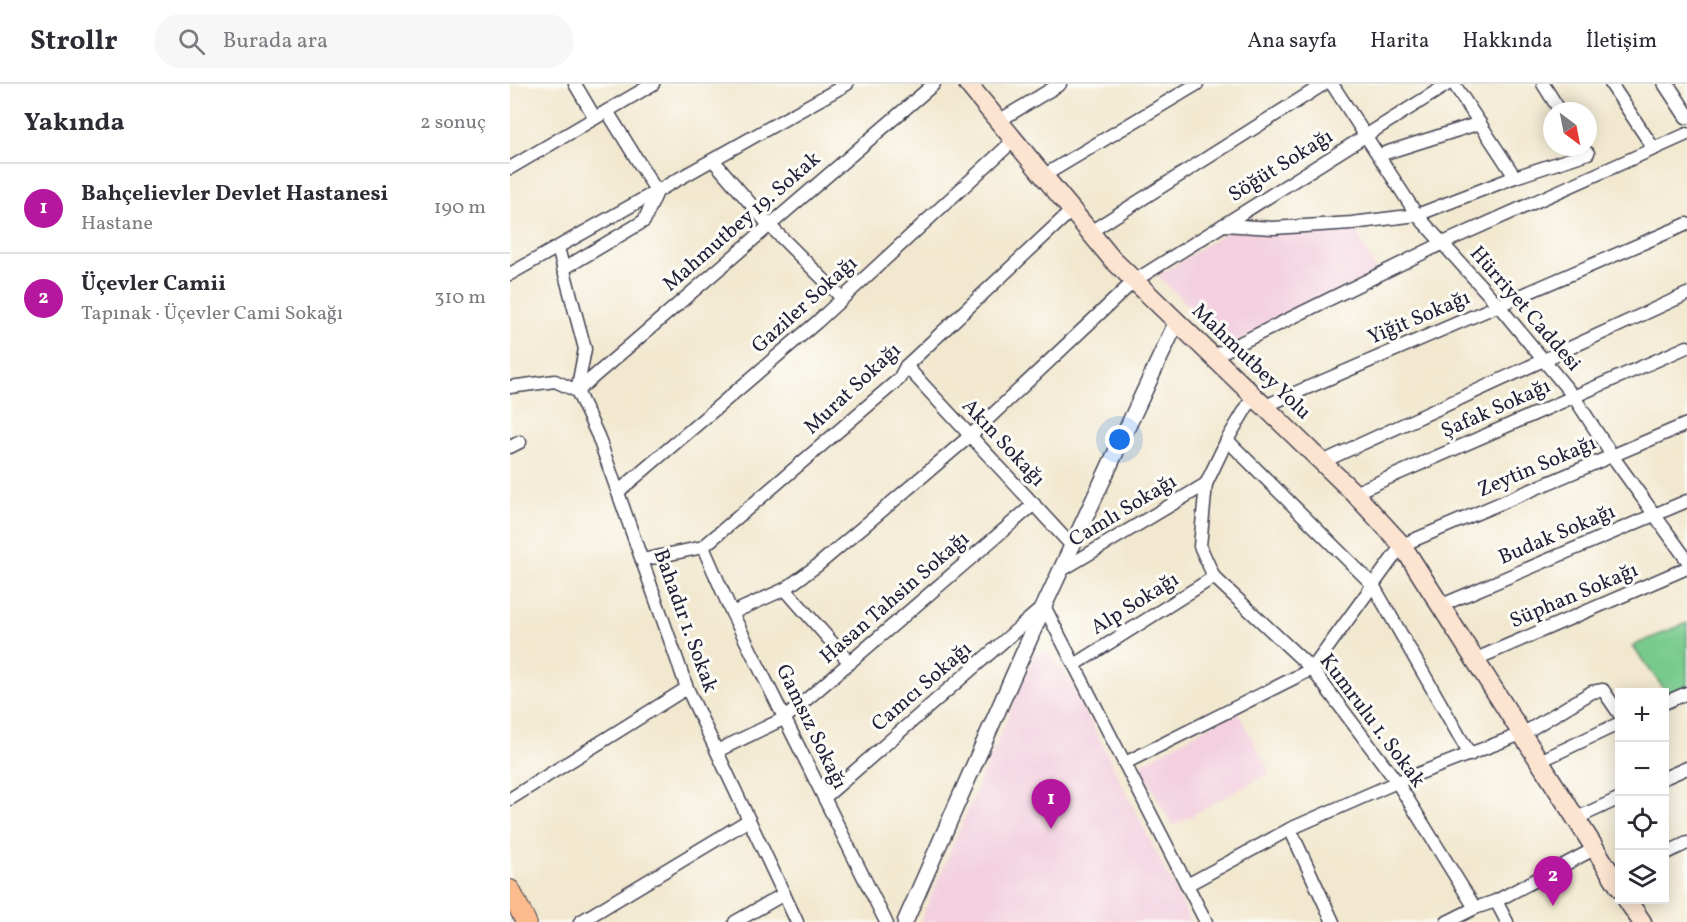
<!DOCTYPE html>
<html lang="tr">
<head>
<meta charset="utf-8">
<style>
	:root { --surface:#fff; --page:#f7f7f7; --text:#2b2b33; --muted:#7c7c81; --line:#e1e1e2; --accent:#b5179e }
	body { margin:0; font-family:Vollkorn,serif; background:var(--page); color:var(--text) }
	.controls { position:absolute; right:18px; bottom:18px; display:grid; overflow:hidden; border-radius:0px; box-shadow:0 3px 15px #0003 }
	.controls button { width:54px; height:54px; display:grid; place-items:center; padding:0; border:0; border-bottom:2px solid var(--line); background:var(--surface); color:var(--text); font:30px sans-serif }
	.compass { position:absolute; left:1033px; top:18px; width:54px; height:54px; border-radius:50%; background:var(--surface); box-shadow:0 3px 15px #0003; rotate:148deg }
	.you { position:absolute; left:610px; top:356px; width:21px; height:21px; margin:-15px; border:4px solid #fff; border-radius:50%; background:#1a73e8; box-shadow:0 0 0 9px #1a73e833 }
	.badge { display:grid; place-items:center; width:39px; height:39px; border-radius:50%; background:var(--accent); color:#fff; font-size:20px; font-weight:700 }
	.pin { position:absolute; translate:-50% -50px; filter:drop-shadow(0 2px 3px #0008) }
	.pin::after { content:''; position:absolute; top:32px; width:21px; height:18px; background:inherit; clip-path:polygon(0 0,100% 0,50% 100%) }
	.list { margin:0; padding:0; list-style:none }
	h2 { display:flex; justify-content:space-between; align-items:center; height:78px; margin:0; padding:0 24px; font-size:26px }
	h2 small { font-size:20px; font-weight:400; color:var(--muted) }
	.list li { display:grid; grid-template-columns:39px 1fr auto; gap:18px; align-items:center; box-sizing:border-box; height:90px; padding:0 24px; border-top:2px solid var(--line) }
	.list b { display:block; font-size:22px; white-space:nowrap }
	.list p { margin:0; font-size:20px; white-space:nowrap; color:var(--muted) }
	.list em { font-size:20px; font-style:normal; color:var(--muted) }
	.icon { flex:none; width:33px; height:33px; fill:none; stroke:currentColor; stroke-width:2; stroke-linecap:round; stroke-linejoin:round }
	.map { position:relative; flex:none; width:1177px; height:838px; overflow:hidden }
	header { display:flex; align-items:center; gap:36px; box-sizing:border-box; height:84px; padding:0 30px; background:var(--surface); border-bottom:2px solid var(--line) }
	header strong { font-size:28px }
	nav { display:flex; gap:33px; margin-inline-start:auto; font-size:21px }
	.search { width:420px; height:54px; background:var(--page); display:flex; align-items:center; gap:15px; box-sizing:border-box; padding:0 21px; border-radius:33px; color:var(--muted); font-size:22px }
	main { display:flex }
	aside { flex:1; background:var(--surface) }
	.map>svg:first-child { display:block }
	.built { fill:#f3cfdf }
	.green { fill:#78ca8c; stroke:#4d7664; stroke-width:1.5 }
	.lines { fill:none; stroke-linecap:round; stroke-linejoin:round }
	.minor-casing { stroke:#414051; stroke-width:15 }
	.tertiary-casing { stroke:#414051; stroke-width:18 }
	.secondary-casing { stroke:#414051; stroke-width:21 }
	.primary-casing { stroke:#414051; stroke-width:22 }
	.minor { stroke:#fff; stroke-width:12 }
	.tertiary { stroke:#fff; stroke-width:15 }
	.secondary { stroke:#fde4d1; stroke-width:18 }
	.primary { stroke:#fbbb8c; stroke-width:20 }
	.labels { text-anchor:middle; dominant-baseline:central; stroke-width:6; stroke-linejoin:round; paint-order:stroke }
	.street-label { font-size:21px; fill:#22223b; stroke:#fdfcf7 }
</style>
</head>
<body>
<header>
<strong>Strollr</strong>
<div class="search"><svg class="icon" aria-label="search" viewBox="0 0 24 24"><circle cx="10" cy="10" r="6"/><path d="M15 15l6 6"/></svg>Burada ara</div>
<nav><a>Ana sayfa</a><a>Harita</a><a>Hakkında</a><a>İletişim</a></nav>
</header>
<main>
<aside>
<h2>Yakında<small>2 sonuç</small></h2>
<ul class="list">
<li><span class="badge">1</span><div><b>Bahçelievler Devlet Hastanesi</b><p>Hastane</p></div><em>190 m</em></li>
<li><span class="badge">2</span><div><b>Üçevler Camii</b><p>Tapınak · Üçevler Cami Sokağı</p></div><em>310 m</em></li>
</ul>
</aside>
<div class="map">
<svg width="1177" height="838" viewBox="0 0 1177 838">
	<rect width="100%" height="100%" fill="#fdfcf7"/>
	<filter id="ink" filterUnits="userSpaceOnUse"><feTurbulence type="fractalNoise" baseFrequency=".0167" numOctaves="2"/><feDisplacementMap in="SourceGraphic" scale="12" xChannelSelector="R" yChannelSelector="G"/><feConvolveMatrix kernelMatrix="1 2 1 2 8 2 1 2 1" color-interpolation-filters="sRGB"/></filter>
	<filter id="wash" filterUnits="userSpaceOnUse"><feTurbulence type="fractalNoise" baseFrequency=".008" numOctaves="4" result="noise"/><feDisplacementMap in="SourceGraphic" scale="24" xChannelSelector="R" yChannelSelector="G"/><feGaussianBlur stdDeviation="1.35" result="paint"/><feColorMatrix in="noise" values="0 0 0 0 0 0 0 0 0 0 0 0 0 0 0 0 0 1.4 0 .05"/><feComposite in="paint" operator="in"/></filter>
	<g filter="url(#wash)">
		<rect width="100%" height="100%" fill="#f2e8cf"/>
		<g class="built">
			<path d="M 845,144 L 867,188 L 719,261 L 648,192 L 718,147 Z"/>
			<path d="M 538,568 L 560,596 L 681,838 L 410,838 L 524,571 Z"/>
			<path d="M 727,627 L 760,688 L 663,742 L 629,681 Z"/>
		</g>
		<path class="green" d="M 1177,539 L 1177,602 L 1158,610 L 1122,562 Z"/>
	</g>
	<g filter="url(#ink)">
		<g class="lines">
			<defs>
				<g id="minor">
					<path d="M 65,0 L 85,34"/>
					<path d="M 822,0 L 907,131 L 988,221 L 1064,313 L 1103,373 L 1177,476"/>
					<path d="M 944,0 L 1005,93"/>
					<path d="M 1033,0 L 1050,27"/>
					<path d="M 1101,0 L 1144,65"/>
					<path d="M 487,38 L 550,0"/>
					<path d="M 869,71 L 970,39"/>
					<path d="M 203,76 L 258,140 L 332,214"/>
					<path d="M 0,84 L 143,0"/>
					<path d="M 533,92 L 687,0"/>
					<path d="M 713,141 L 763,144 L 842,139 L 907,131 L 1005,93 L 1078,69"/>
					<path d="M 580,148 L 814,0"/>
					<path d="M 48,164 L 75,265 L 67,307"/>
					<path d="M 53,185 L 134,137 L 147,108 L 97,27"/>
					<path d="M 0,190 L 337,0"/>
					<path d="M 704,272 L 933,159 L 1177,50"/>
					<path d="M 396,282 L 562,462"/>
					<path d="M 0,303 L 45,297 L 67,307 L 88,352 L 177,604 L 287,838"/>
					<path d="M 67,307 L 424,0"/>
					<path d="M 744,311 L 717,356 L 696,400 L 690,462 L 704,493 L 802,585 L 887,698 L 965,824"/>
					<path d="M 755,322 L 1177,140"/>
					<path d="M 717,356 L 863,501 L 960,671"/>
					<path d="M 0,363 L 10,358"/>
					<path d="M 812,378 L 1177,210"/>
					<path d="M 108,408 L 307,238 L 503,57"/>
					<path d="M 844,409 L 1177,263"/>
					<path d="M 193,463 L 222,529 L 376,838"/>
					<path d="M 132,476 L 193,463 L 389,295 L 396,282 L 561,127"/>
					<path d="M 550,487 L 696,400"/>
					<path d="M 275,505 L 340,579"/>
					<path d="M 932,521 L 1177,417"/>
					<path d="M 222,529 L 275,505 L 308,481 L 460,352 L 624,197 L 938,0"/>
					<path d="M 966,575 L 1177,484"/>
					<path d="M 566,580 L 704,493"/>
					<path d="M 1154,619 L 1177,609"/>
					<path d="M 207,667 L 275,634 L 524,420"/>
					<path d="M 1030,677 L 1110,639"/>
					<path d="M 615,679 L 802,585 L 892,461 L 1177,340"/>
					<path d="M 1154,694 L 1177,684"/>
					<path d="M 314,714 L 534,522 L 696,838"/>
					<path d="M 0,715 L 177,604"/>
					<path d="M 1065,735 L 1110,714"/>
					<path d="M 780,745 L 823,838"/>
					<path d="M 1154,770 L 1177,759"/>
					<path d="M 677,801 L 780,745 L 887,698 L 1014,649 L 1082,608 L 1093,606 L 1110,631"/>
					<path d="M 986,817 L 997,838"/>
					<path d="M 70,838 L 239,736"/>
					<path d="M 225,838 L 274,810"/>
					<path d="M 937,838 L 965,824 L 986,817 L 1084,765"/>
				</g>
				<g id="tertiary">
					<path d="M 1156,0 L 1177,32"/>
					<path d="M 395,838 L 534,522 L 667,237"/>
				</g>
				<g id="secondary">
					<path d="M 458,0 L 602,175 L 844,409 L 892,461 L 1110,804"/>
					<path d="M 1117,816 L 1132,838"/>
				</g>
				<path id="primary" d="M 0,806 L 16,838"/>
			</defs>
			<use href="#minor" class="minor-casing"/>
			<use href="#tertiary" class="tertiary-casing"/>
			<use href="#secondary" class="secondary-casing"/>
			<use href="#primary" class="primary-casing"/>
			<use href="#minor" class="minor"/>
			<use href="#tertiary" class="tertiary"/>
			<use href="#secondary" class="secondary"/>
			<use href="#primary" class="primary"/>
		</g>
	</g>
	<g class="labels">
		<g class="street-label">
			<text transform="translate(771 82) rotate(-32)">Söğüt Sokağı</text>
			<text transform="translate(232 138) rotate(-41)">Mahmutbey 19. Sokak</text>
			<text transform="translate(295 221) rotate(-42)">Gaziler Sokağı</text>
			<text transform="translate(1015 225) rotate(49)">Hürriyet Caddesi</text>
			<text transform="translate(909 234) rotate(-23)">Yiğit Sokağı</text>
			<text transform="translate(741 278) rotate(44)">Mahmutbey Yolu</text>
			<text transform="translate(343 305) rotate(-43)">Murat Sokağı</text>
			<text transform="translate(986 325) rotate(-24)">Şafak Sokağı</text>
			<text transform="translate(493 359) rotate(47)">Akın Sokağı</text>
			<text transform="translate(1027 383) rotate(-23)">Zeytin Sokağı</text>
			<text transform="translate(613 427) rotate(-31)">Camlı Sokağı</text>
			<text transform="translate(1047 451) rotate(-23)">Budak Sokağı</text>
			<text transform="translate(1064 512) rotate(-23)">Süphan Sokağı</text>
			<text transform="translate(385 514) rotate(-41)">Hasan Tahsin Sokağı</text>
			<text transform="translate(625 520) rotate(-32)">Alp Sokağı</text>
			<text transform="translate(175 537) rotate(70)">Bahadır 1. Sokak</text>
			<text transform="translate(412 603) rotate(-41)">Camcı Sokağı</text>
			<text transform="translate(862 637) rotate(53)">Kumrulu 1. Sokak</text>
			<text transform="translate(301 643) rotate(64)">Gamsız Sokağı</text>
		</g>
	</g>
</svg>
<div class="controls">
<button>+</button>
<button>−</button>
<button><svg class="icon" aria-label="locate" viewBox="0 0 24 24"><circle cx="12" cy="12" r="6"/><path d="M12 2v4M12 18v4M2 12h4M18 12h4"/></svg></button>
<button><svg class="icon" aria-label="layers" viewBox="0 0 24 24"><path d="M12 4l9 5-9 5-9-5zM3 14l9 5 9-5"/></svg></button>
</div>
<svg class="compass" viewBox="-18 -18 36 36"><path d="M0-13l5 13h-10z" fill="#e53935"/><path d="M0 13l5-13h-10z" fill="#7c7c81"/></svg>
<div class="you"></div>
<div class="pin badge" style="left:541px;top:745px">1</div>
<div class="pin badge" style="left:1043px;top:822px">2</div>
</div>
</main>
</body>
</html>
